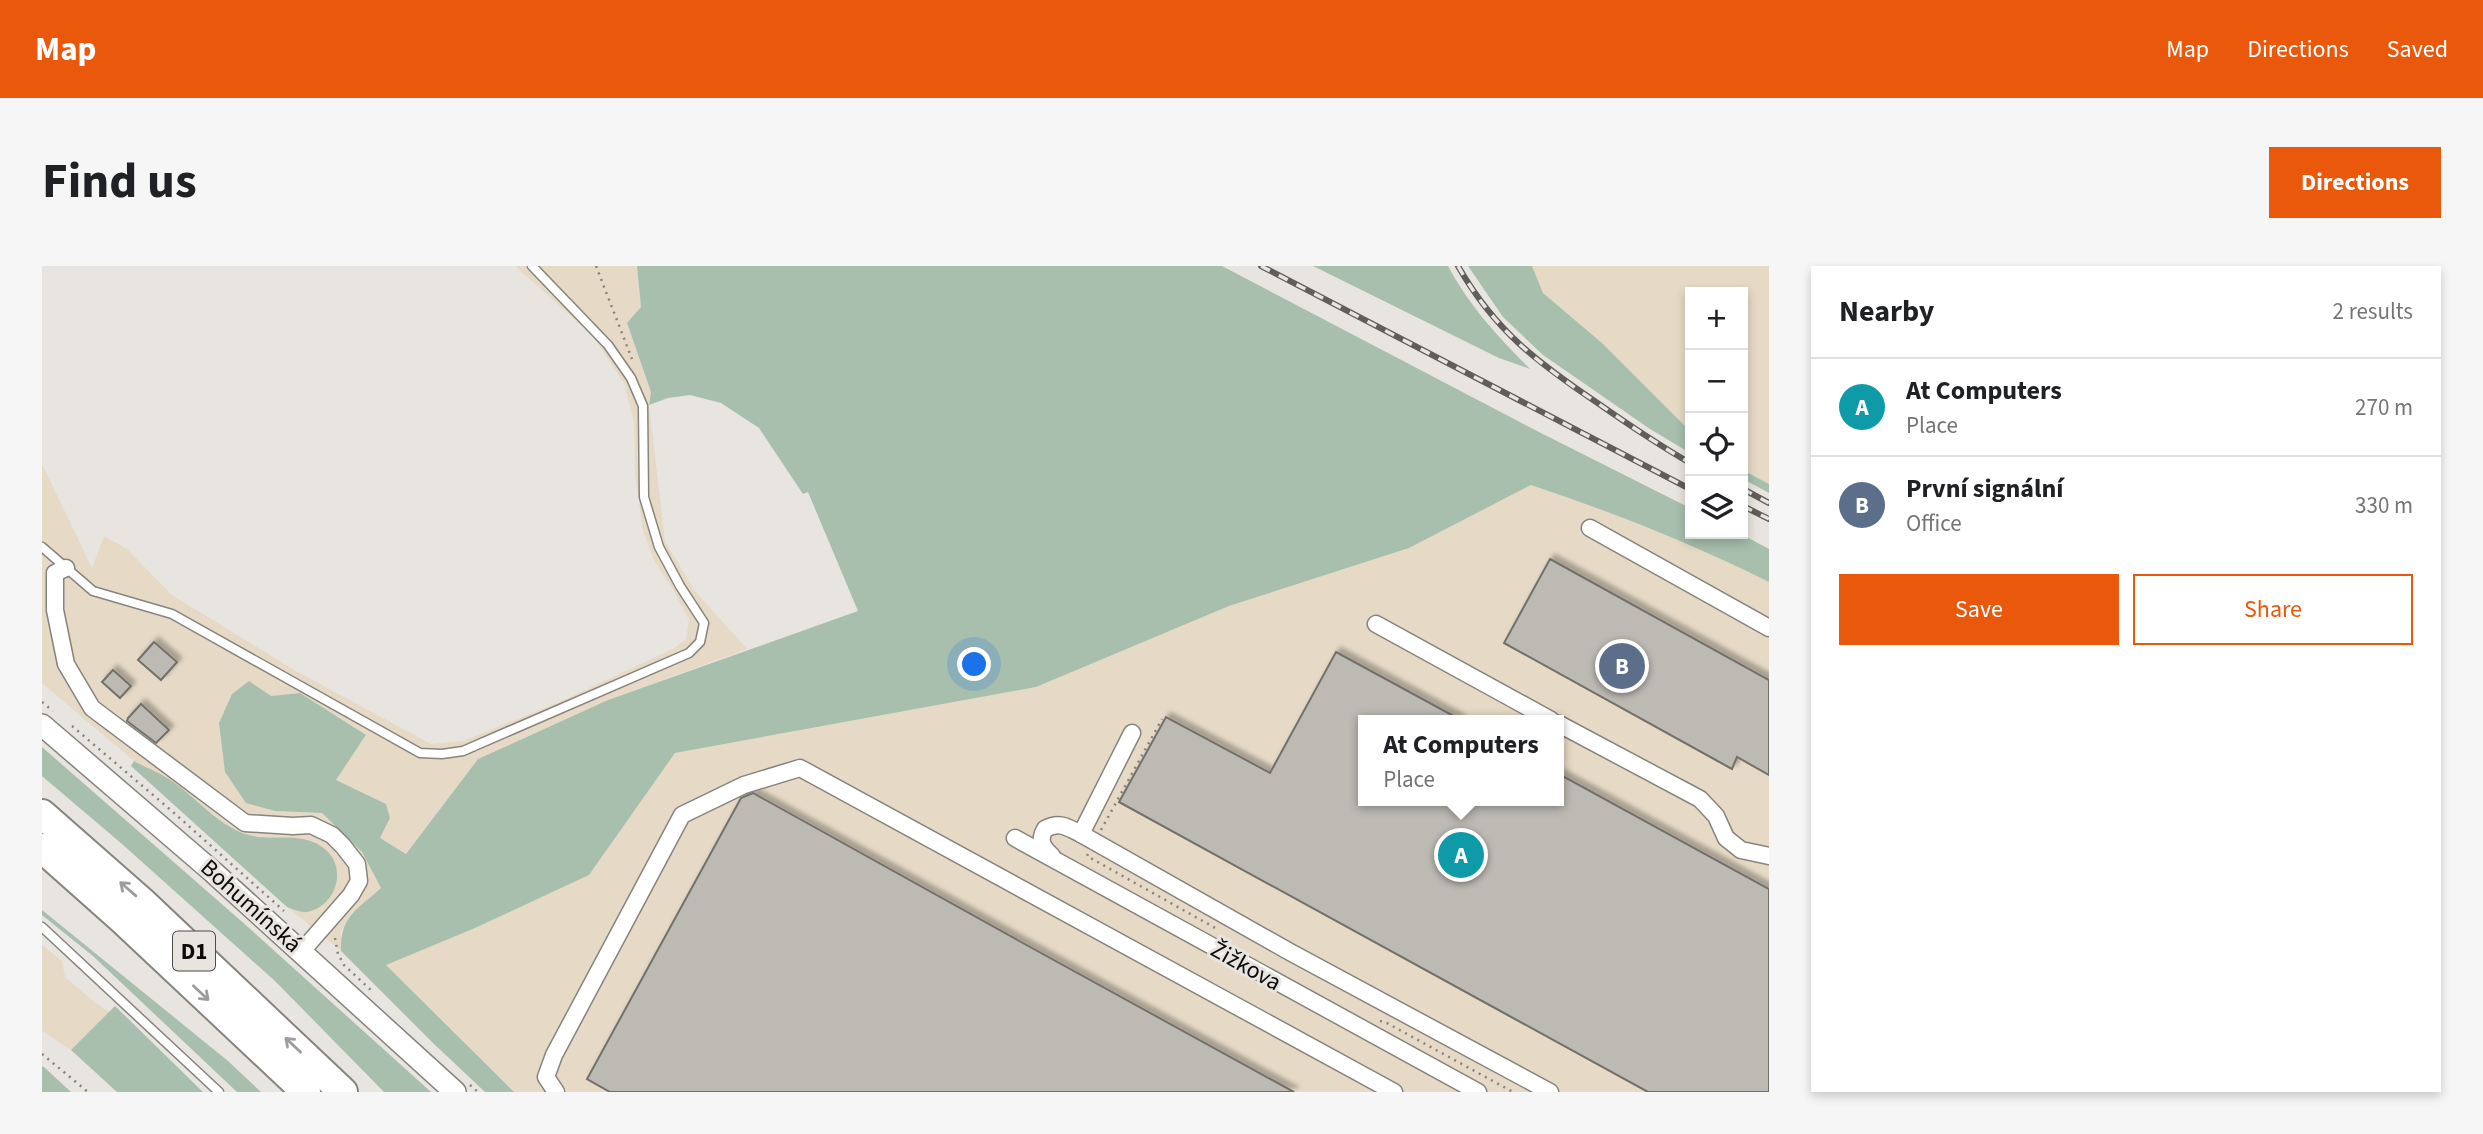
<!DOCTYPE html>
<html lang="en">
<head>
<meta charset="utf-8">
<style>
	:root { --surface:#fff; --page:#f6f6f6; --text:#202124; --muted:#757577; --line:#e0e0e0; --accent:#ea580c }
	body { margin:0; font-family:"Source Sans 3",sans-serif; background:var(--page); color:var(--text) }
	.controls { position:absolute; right:21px; top:21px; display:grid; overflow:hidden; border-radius:0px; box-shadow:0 4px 10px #0003 }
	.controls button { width:63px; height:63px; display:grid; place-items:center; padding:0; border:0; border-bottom:2px solid var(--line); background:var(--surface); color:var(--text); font:35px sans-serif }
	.you { position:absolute; left:933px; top:399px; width:24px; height:24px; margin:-18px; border:5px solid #fff; border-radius:50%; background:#1a73e8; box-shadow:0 0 0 10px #1a73e833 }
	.badge { display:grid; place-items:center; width:46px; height:46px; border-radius:50%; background:var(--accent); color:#fff; font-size:23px; font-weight:700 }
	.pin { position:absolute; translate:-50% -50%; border:4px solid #fff; box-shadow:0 2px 7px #0006 }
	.popup { position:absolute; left:1316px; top:449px; width:206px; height:91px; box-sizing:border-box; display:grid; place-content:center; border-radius:0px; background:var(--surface); filter:drop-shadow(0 2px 5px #0005); font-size:23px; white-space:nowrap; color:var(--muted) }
	.popup b { font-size:26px; color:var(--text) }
	.popup::after { content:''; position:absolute; left:50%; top:100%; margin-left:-14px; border:14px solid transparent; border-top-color:var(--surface) }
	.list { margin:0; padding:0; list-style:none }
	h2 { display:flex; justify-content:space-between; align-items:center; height:91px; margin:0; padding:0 28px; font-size:30px }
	h2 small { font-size:23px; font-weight:400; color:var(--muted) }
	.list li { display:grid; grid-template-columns:46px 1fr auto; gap:21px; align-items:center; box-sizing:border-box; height:98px; padding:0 28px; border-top:2px solid var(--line) }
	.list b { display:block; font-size:26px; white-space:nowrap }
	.list p { margin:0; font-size:23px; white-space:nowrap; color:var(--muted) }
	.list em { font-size:23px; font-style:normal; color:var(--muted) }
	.actions { display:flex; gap:14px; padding:21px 28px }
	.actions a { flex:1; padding:16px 0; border:2px solid var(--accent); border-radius:0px; text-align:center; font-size:24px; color:var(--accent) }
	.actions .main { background:var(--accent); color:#fff }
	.icon { flex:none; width:38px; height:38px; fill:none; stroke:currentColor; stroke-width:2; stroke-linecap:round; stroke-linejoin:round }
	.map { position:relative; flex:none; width:1727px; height:826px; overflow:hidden; border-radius:0px }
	header { display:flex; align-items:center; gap:42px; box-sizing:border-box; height:98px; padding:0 35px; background:var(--accent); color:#fff }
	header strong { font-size:33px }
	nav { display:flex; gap:38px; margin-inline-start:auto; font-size:24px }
	.intro { display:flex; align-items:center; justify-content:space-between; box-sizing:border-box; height:168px; padding:0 42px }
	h1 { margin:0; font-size:49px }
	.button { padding:18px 32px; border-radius:0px; background:var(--accent); color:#fff; font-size:24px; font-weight:700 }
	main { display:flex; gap:42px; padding:0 42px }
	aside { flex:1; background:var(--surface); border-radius:0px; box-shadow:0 4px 10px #0003 }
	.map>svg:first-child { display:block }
	.industrial { fill:#e6dac6; fill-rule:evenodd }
	.green { fill:#a8bfad }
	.building { fill:#bdb9b3; stroke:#73706b; stroke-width:2; filter:url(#shadow) }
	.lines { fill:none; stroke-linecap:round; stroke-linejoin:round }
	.service-casing { stroke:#87847e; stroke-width:11 }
	.minor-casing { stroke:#87847e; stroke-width:19 }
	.secondary-casing { stroke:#87847e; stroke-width:24 }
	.motorway-casing { stroke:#87847e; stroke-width:32 }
	.path { stroke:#86837f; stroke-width:2.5; stroke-dasharray:2 5; stroke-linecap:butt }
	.service { stroke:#fff; stroke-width:8 }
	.minor { stroke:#fff; stroke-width:16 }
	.secondary { stroke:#fff; stroke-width:21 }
	.motorway { stroke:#fff; stroke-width:28 }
	.rail-casing { stroke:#605e5b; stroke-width:6 }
	.rail { stroke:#e8e4df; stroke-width:3.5; stroke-dasharray:10; stroke-linecap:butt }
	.oneway { stroke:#9e9d9d }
	.labels { text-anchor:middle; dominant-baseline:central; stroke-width:6; stroke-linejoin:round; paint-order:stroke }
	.shield { fill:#e8e4df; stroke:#4e4c49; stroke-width:2 }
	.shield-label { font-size:23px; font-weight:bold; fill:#0c0b09 }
	.street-label { font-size:24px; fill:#0c0b09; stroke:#e8e4df }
</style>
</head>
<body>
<header>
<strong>Map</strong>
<nav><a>Map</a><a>Directions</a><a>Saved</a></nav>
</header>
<div class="intro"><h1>Find us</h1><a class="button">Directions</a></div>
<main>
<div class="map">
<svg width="1727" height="826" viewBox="0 0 1727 826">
	<defs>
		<filter id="shadow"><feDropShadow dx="4.5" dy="-4.5" stdDeviation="2" flood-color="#0004"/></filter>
	</defs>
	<rect width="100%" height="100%" fill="#e8e4df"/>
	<g class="industrial">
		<path d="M 473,0 L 595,0 L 599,41 L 585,58 L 609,126 L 607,139 L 623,275 L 652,324 L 705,383 L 566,434 L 436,493 L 364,588 L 338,572 L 348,552 L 344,538 L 294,514 L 324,470 L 258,427 L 229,430 L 177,457 L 183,506 L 205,537 L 233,545 L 280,547 L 320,586 L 339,622 L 309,649 L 299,666 L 299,685 L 245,641 L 262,646 L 273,575 L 208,570 L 190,563 L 131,516 L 92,495 L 0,417 L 0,198 L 50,302 L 62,270 L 85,283 L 130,329 L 254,405 L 389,478 L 421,475 L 515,437 L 631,383 L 644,373 L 647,354 L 633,327 L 613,296 L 601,265 L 593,207 L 592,157 L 582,117 L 550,69 Z"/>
		<path d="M 1490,0 L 1727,0 L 1727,218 L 1701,204 L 1701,26 L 1648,26 L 1648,165 L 1560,77 L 1501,27 Z"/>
		<path d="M 1489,219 L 1563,245 L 1679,292 L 1727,316 L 1727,826 L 472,826 L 343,699 L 433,662 L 547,609 L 633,487 L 994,421 L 1187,340 L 1367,282 ZM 1321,454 L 1517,454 L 1517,535 L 1321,535 Z"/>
		<path d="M 0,679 L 20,695 L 23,711 L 55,738 L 68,746 L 29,784 L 0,765 Z"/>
	</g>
	<g class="green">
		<path d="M 595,0 L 1180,0 L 1493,164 L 1648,242 L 1648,268 L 1699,268 L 1727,283 L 1727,316 C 1651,278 1570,246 1489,219 L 1367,282 L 1187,340 L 994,421 L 633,487 L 547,609 L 433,662 L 344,699 L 472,826 L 443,826 L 391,777 L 299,685 C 298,650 315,644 339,622 L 320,586 L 280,547 L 233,545 L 204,537 L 183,506 L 177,457 L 190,428 L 207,415 L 229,430 L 258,427 L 324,469 L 294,514 L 344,538 L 348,552 L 338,572 L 364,588 L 436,493 L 566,434 L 816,345 L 766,226 L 761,228 L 717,162 L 679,137 L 648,129 L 626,132 L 607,139 L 609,126 L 585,57 L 599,41 Z"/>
		<path d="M 1271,0 L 1406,0 C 1427,40 1456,71 1488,103 L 1457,92 Z"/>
		<path d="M 1426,0 L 1490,0 L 1501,27 L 1560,77 L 1648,165 L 1648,187 L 1608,163 L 1501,89 L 1461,51 Z"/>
		<path d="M 1701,204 L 1727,218 L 1727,227 L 1701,213 Z"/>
		<path d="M 0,481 L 206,661 L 389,826 L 342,826 L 233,715 L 80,578 L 0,510 Z"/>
		<path d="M 92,495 C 105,502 121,508 134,518 C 156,534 176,558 203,568 C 229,577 262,563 284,584 C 306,604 293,641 265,646 C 259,647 251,643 245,641 L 89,500 Z"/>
		<path d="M 0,644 L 186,795 L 219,826 L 195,826 L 51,690 L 0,649 Z"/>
		<path d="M 73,740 L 161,826 L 75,826 L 29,784 Z"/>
		<path d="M 0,800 L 3,802 L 29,826 L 0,826 Z"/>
	</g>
	<g class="building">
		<path d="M 1508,293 L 1727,414 L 1727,509 L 1695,491 L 1690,503 L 1462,377 Z"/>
		<path d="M 112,376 L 135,396 L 119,414 L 96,394 Z"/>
		<path d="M 1294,386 L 1419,454 L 1321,454 L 1321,535 L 1517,535 L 1517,508 L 1727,623 L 1727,826 L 1606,826 L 1077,536 L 1124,451 L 1228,507 Z"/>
		<path d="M 71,404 L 89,420 L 78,432 L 60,416 Z"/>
		<path d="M 99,438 L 127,464 L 114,477 L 85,455 L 86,452 Z"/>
		<path d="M 711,527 L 979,676 L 1252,826 L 568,826 L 545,813 L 699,532 Z"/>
	</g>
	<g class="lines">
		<defs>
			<g id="service">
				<path d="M 0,281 L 51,325 L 130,348 L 378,487 L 400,488 L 421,485 L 647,387 L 658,376 L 662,357 L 638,320 L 617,281 L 602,231 L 601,140 L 589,112 L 566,79 L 490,0"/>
				<path d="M 0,661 L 177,826"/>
			</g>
			<g id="minor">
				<path d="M 1548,262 L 1727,362"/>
				<path d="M 24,302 L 13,307 L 13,344 L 24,398 L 50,442 L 203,557 L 251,560 L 269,559 L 290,569 L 301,580 L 315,598 L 317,615 L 309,629 L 260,685"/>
				<path d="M 1334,358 L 1509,454"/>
				<path d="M 1517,458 L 1658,533 L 1674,550 L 1684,572 L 1699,584 L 1727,590"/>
				<path d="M 1090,467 L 1039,568 L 1248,686 L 1508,826"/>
				<path d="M 973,572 L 1436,826"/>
				<path d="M 1010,590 C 1001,582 996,575 1003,563 C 1017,555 1025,561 1039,568"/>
				<path d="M 514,826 L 504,811 L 512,789 L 640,549 L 702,519 L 758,502 L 1352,826"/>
			</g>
			<path id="secondary" d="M 0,459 L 171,606 L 413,826"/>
			<g id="motorway">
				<path d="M 0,548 L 99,635 L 301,826"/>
				<path d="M 0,582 L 81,654 L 264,826"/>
			</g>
		</defs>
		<use href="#service" class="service-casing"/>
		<use href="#minor" class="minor-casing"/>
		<use href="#secondary" class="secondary-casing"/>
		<use href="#motorway" class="motorway-casing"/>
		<g class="path">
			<path d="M 554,0 L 590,93"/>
			<path d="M 0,436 L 11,445"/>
			<path d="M 30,460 L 131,546 L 242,645"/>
			<path d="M 1059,564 L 1120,453"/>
			<path d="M 1046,588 L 1045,590 L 1175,663"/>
			<path d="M 293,672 L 296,688 L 302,699 L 332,727"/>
			<path d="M 1338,755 L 1343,756 L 1471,826"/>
			<path d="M 0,788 L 46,826"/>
			<path d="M 428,819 L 436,826"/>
		</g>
		<use href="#service" class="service"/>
		<use href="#minor" class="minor"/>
		<use href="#secondary" class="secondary"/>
		<use href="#motorway" class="motorway"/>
		<defs>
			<g id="rail">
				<path d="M 1219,0 L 1648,223"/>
				<path d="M 1416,0 C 1453,65 1496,97 1557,138 C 1587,159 1617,179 1648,197"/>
				<path d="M 1701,223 L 1727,237"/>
				<path d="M 1701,240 L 1727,253"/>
			</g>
		</defs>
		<use href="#rail" class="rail-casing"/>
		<use href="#rail" class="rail"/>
	</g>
	<defs><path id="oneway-shaft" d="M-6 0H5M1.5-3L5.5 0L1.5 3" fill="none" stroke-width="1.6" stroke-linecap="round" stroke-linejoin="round" transform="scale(1.75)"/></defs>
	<g class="oneway">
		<use href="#oneway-shaft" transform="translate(86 623) rotate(-139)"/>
		<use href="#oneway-shaft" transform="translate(159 727) rotate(43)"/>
		<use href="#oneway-shaft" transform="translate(251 779) rotate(-137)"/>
	</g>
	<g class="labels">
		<rect class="shield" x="131" y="665.5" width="42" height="39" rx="5"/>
		<g class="shield-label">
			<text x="152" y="685">D1</text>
		</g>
		<g class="street-label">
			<text transform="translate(209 640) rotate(42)">Bohumínská</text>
			<text transform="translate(1204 700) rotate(29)">Žižkova</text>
		</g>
	</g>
</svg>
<div class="controls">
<button>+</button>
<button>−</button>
<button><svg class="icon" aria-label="locate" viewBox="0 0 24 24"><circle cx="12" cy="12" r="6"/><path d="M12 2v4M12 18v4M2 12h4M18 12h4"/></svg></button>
<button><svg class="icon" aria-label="layers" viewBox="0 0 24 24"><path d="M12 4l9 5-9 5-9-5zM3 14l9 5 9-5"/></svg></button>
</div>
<div class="you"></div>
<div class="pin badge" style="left:1419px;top:589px;background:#0f9aa8">A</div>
<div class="popup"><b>At Computers</b>Place</div>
<div class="pin badge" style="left:1580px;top:400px;background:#5c6f8a">B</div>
</div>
<aside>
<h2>Nearby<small>2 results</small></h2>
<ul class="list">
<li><span class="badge" style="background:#0f9aa8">A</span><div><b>At Computers</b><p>Place</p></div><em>270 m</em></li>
<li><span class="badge" style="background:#5c6f8a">B</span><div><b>První signální</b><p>Office</p></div><em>330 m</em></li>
</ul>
<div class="actions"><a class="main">Save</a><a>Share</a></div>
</aside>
</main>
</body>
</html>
